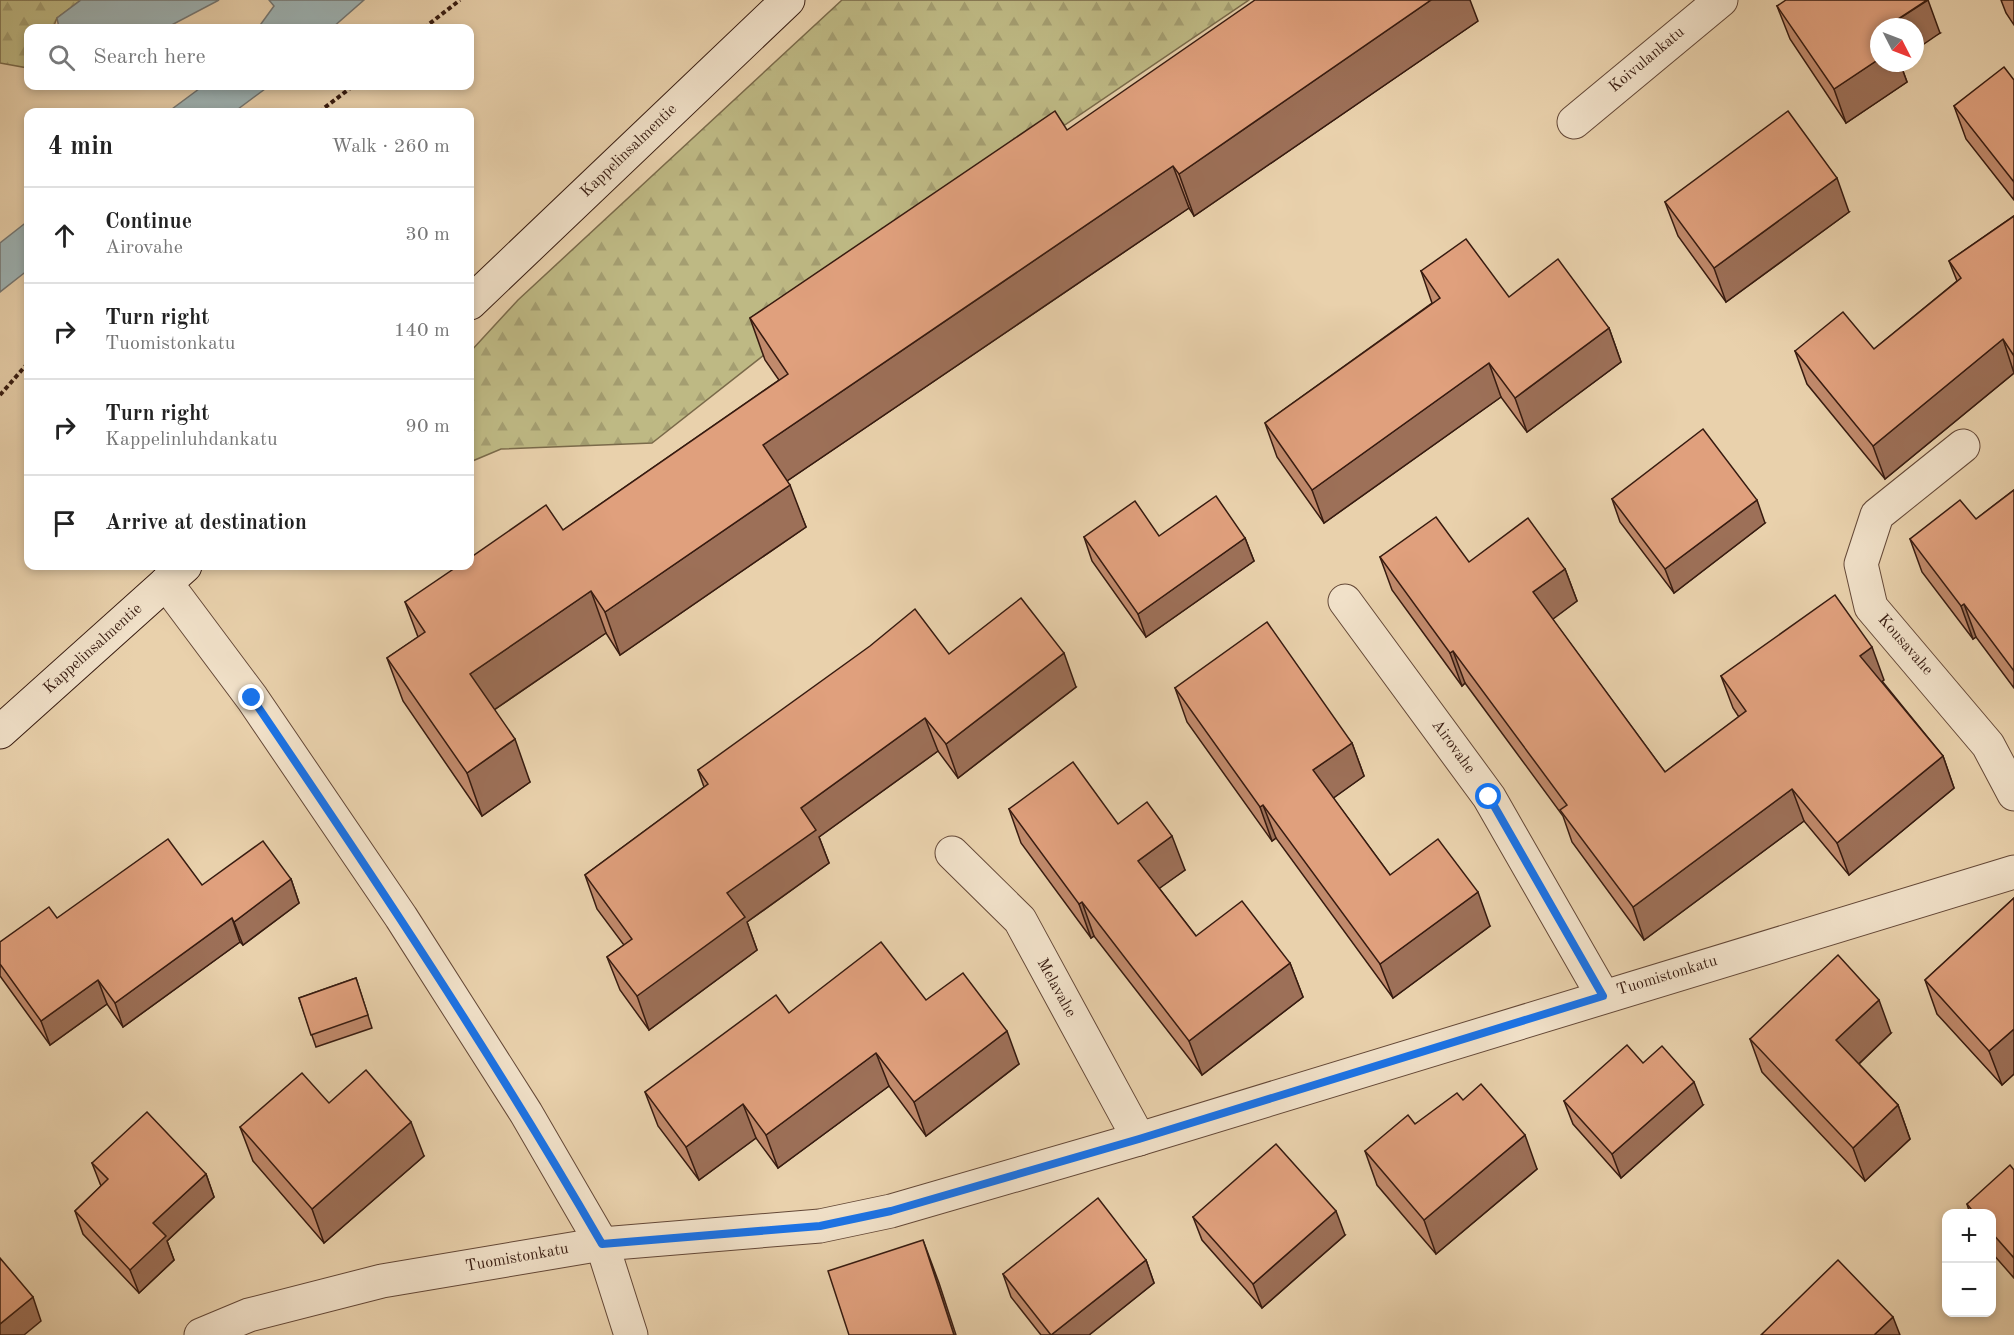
<!DOCTYPE html>
<html lang="en">
<head>
<meta charset="utf-8">
<style>
	:root { --surface:#fff; --page:#f2f2f2; --text:#222; --muted:#767676; --line:#e0e0e0 }
	body { margin:0; font-family:"Old Standard TT",serif; background:var(--page); color:var(--text) }
	.controls { position:absolute; right:18px; bottom:18px; display:grid; overflow:hidden; border-radius:12px; box-shadow:0 3px 9px #0003 }
	.controls button { width:54px; height:54px; display:grid; place-items:center; padding:0; border:0; border-bottom:2px solid var(--line); background:var(--surface); color:var(--text); font:30px sans-serif }
	.compass { position:absolute; left:1870px; top:18px; width:54px; height:54px; border-radius:50%; background:var(--surface); box-shadow:0 3px 9px #0003; rotate:132deg }
	.stop { position:absolute; width:18px; height:18px; margin:-14px; border:4px solid #1a73e8; border-radius:50%; background:#fff }
	.stop.end { background:#1a73e8; border-color:#fff; box-shadow:0 2px 6px #0008 }
	.list { margin:0; padding:0; list-style:none }
	h2 { display:flex; justify-content:space-between; align-items:center; height:78px; margin:0; padding:0 24px; font-size:26px }
	h2 small { font-size:20px; font-weight:400; color:var(--muted) }
	.list li { display:grid; grid-template-columns:39px 1fr auto; gap:18px; align-items:center; box-sizing:border-box; height:96px; padding:0 24px; border-top:2px solid var(--line) }
	.list b { display:block; font-size:22px; white-space:nowrap }
	.list p { margin:0; font-size:20px; white-space:nowrap; color:var(--muted) }
	.list em { font-size:20px; font-style:normal; color:var(--muted) }
	.icon { flex:none; width:33px; height:33px; fill:none; stroke:currentColor; stroke-width:2; stroke-linecap:round; stroke-linejoin:round }
	.map { position:relative; flex:none; width:2014px; height:1335px; overflow:hidden }
	.search { position:absolute; background:var(--surface); box-shadow:0 3px 9px #0003; left:24px; top:24px; width:450px; height:66px; display:flex; align-items:center; gap:15px; box-sizing:border-box; padding:0 21px; border-radius:12px; color:var(--muted); font-size:22px }
	.panel { position:absolute; background:var(--surface); box-shadow:0 3px 9px #0003; left:24px; top:108px; width:450px; height:462px; border-radius:12px }
	.map>svg:first-child { display:block }
	.forest { fill:url(#forest-firs); stroke:#7a6a4a; stroke-width:1.5 }
	.water { fill:#9db4b6; stroke:#747774; stroke-width:1.5 }
	.lines { fill:none; stroke-linecap:round; stroke-linejoin:round }
	.street-casing { stroke:#644837; stroke-width:35 }
	.secondary-casing { stroke:#371b10; stroke-width:35 }
	.path { stroke:#371b10; stroke-width:4; stroke-dasharray:4.5 3; stroke-linecap:butt }
	.street { stroke:#f1e1c9; stroke-width:33 }
	.secondary { stroke:#f1e1c9; stroke-width:33 }
	.wall { fill:#c18a6c; stroke:#371b10; stroke-width:1.5 }
	.shaded-wall { fill:#9d7058; stroke:#371b10; stroke-width:1.5 }
	.building { fill:#e0a07d; stroke:#371b10; stroke-width:1.5 }
	.route { stroke:#1a73e8; stroke-width:8 }
	.labels { text-anchor:middle; dominant-baseline:central; stroke-width:4.5; stroke-linejoin:round; paint-order:stroke }
	.street-label { font-size:16px; fill:#371b10; stroke:#f1e1c9 }
</style>
</head>
<body>
<div class="map">
<svg width="2014" height="1335" viewBox="0 0 2014 1335">
	<defs>
		<pattern id="forest-firs" width="22" height="20" patternUnits="userSpaceOnUse" patternTransform="scale(1.5)"><rect width="22" height="20" fill="#beb984"/><path d="M5 1l3.5 6h-7zM16 11l3.5 6h-7z" fill="#a49e71"/></pattern>
	</defs>
	<rect width="100%" height="100%" fill="#e9d1ac"/>
	<filter id="stains"><feTurbulence type="fractalNoise" baseFrequency=".00333" numOctaves="4"/><feColorMatrix values="0 0 0 0 .2 0 0 0 0 .09 0 0 0 0 .02 0 0 0 .5 -.17"/></filter>
	<radialGradient id="worn" r=".72"><stop offset=".6" stop-color="#630" stop-opacity="0"/><stop offset="1" stop-color="#630" stop-opacity=".3"/></radialGradient>
	<g class="forest">
		<path d="M 0,0 L 81,0 L 57,18 L 53,28 L 28,28 L 28,68 L 0,63 Z"/>
		<path d="M 842,0 L 1249,0 L 1006,165 L 652,443 L 501,449 L 470,462 L 470,352 L 518,300 Z"/>
	</g>
	<g class="water">
		<path d="M 81,0 L 219,0 L 166,28 L 59,28 L 57,18 Z"/>
		<path d="M 269,0 L 364,0 L 332,28 L 258,28 L 274,6 Z"/>
		<path d="M 203,86 L 269,86 L 234,112 L 168,112 Z"/>
		<path d="M 28,221 L 28,270 L 0,292 L 0,243 Z"/>
	</g>
	<g class="lines">
		<defs>
			<g id="street">
				<path d="M 1574,122 L 1721,0"/>
				<path d="M 1963,446 L 1877,515 L 1861,564 L 1871,607 L 1988,745 L 2014,794"/>
				<path d="M 166,583 L 252,698 L 401,917 L 526,1113 L 602,1244 L 631,1335"/>
				<path d="M 1345,601 L 1489,797 L 1603,996"/>
				<path d="M 952,853 L 1020,920 L 1139,1139"/>
				<path d="M 201,1335 L 249,1315 L 382,1281 L 602,1244 L 820,1226 L 891,1211 L 1139,1139 L 2014,872"/>
			</g>
			<g id="secondary">
				<path d="M 470,303 L 788,0"/>
				<path d="M 0,732 L 185,566"/>
			</g>
		</defs>
		<use href="#street" class="street-casing"/>
		<use href="#secondary" class="secondary-casing"/>
		<g class="path">
			<path d="M 424,28 L 460,0"/>
			<path d="M 319,112 L 353,86"/>
			<path d="M 0,395 L 28,363"/>
		</g>
		<use href="#street" class="street"/>
		<use href="#secondary" class="secondary"/>
	</g>
	<g class="wall">
		<path d="M 2001,0 L 2014,0 L 2014,25 L 2006,13 Z"/>
		<path d="M 1777,6 L 1940,33 L 1879,63 L 1900,63 L 1907,82 L 1846,123 L 1790,39 Z"/>
		<path d="M 1478,21 L 1194,216 L 1189,208 L 787,481 L 806,527 L 620,655 L 606,633 L 494,710 L 530,782 L 482,816 L 403,701 L 387,658 L 418,637 L 405,602 L 563,530 L 779,380 L 765,360 L 750,318 L 1067,130 Z"/>
		<path d="M 2014,80 L 2014,200 L 1966,139 L 1954,106 Z"/>
		<path d="M 1665,202 L 1849,212 L 1726,302 L 1678,236 Z"/>
		<path d="M 2014,216 L 2014,373 L 1885,479 L 1807,384 L 1795,351 L 1874,349 L 1957,281 L 1949,261 Z"/>
		<path d="M 1421,271 L 1509,297 L 1609,328 L 1621,362 L 1527,432 L 1501,397 L 1324,523 L 1277,457 L 1265,423 L 1432,303 Z"/>
		<path d="M 2014,490 L 2014,688 L 1976,637 L 1973,639 L 1922,572 L 1910,539 L 1976,519 Z"/>
		<path d="M 1612,499 L 1765,523 L 1674,593 L 1620,522 Z"/>
		<path d="M 1159,536 L 1245,538 L 1254,561 L 1146,637 L 1092,561 L 1084,537 Z"/>
		<path d="M 1380,557 L 1469,562 L 1565,569 L 1577,601 L 1552,619 L 1665,772 L 1739,717 L 1733,708 L 1721,676 L 1884,680 L 1882,681 L 1943,756 L 1954,788 L 1849,875 L 1804,821 L 1644,940 L 1572,842 L 1563,816 L 1465,683 L 1462,686 L 1392,590 Z"/>
		<path d="M 949,654 L 1076,687 L 958,778 L 938,751 L 819,837 L 829,863 L 747,922 L 757,950 L 649,1030 L 620,990 L 607,957 L 624,945 L 597,909 L 585,875 L 704,787 L 698,770 Z"/>
		<path d="M 1175,688 L 1352,743 L 1364,776 L 1333,798 L 1390,875 L 1490,926 L 1393,998 L 1276,838 L 1272,841 L 1187,722 Z"/>
		<path d="M 1009,809 L 1118,824 L 1185,870 L 1159,888 L 1196,936 L 1290,963 L 1303,997 L 1202,1075 L 1094,936 L 1091,938 L 1021,843 Z"/>
		<path d="M 291,879 L 299,903 L 243,945 L 240,942 L 123,1027 L 107,1004 L 50,1045 L 0,976 L 0,942 L 57,918 L 202,885 Z"/>
		<path d="M 2014,898 L 2014,1074 L 2002,1085 L 1937,1014 L 1925,980 Z"/>
		<path d="M 356,978 L 372,1028 L 316,1047 L 299,998 Z"/>
		<path d="M 926,1000 L 1019,1064 L 926,1136 L 889,1086 L 778,1168 L 756,1138 L 699,1180 L 658,1126 L 645,1092 L 789,1013 Z"/>
		<path d="M 1891,1033 L 1859,1064 L 1898,1105 L 1910,1139 L 1865,1181 L 1762,1072 L 1750,1039 Z"/>
		<path d="M 1463,1100 L 1537,1169 L 1436,1254 L 1377,1185 L 1365,1151 L 1415,1124 Z"/>
		<path d="M 1564,1101 L 1703,1105 L 1621,1178 L 1573,1124 Z"/>
		<path d="M 329,1103 L 424,1156 L 324,1243 L 253,1161 L 240,1127 Z"/>
		<path d="M 92,1163 L 206,1174 L 214,1197 L 167,1241 L 174,1260 L 139,1293 L 83,1234 L 75,1211 L 101,1186 Z"/>
		<path d="M 2014,1170 L 2014,1278 L 1992,1253 L 1992,1214 L 1970,1214 L 1967,1204 Z"/>
		<path d="M 1193,1217 L 1345,1235 L 1262,1308 L 1202,1240 Z"/>
		<path d="M 1146,1260 L 1154,1283 L 1089,1335 L 1041,1335 L 1011,1297 L 1003,1274 Z"/>
	</g>
	<g class="shaded-wall">
		<path d="M 1431,0 L 1470,0 L 1478,21 L 1194,216 L 1179,174 Z"/>
		<path d="M 1928,0 L 1940,33 L 1915,50 L 1915,27 L 1886,27 Z"/>
		<path d="M 1879,59 L 1879,63 L 1900,63 L 1907,82 L 1846,123 L 1834,89 Z"/>
		<path d="M 1173,166 L 1189,208 L 778,487 L 763,445 Z"/>
		<path d="M 1837,178 L 1849,212 L 1726,302 L 1714,268 Z"/>
		<path d="M 1609,328 L 1621,362 L 1527,432 L 1515,398 Z"/>
		<path d="M 2003,339 L 2014,373 L 1885,479 L 1873,446 Z"/>
		<path d="M 1489,363 L 1501,397 L 1324,523 L 1312,490 Z"/>
		<path d="M 790,485 L 806,527 L 620,655 L 605,612 Z"/>
		<path d="M 1757,500 L 1765,523 L 1674,593 L 1665,569 Z"/>
		<path d="M 1245,538 L 1254,561 L 1146,637 L 1138,614 Z"/>
		<path d="M 1565,569 L 1577,601 L 1545,625 L 1533,592 Z"/>
		<path d="M 591,591 L 606,633 L 485,716 L 470,674 Z"/>
		<path d="M 1964,604 L 1976,637 L 1973,639 L 1961,606 Z"/>
		<path d="M 1872,647 L 1884,680 L 1872,688 L 1860,656 Z"/>
		<path d="M 1453,651 L 1465,683 L 1462,686 L 1450,653 Z"/>
		<path d="M 1064,653 L 1076,687 L 958,778 L 946,744 Z"/>
		<path d="M 925,718 L 938,751 L 819,837 L 829,863 L 747,922 L 757,950 L 649,1030 L 637,996 L 727,893 L 801,808 Z"/>
		<path d="M 515,739 L 530,782 L 482,816 L 467,773 Z"/>
		<path d="M 1352,743 L 1364,776 L 1325,804 L 1313,770 Z"/>
		<path d="M 1943,756 L 1954,788 L 1849,875 L 1837,843 Z"/>
		<path d="M 1792,789 L 1804,821 L 1644,940 L 1633,907 Z"/>
		<path d="M 1263,805 L 1276,838 L 1272,841 L 1260,807 Z"/>
		<path d="M 1172,836 L 1185,870 L 1150,895 L 1138,861 Z"/>
		<path d="M 291,879 L 299,903 L 243,945 L 234,922 Z"/>
		<path d="M 1478,892 L 1490,926 L 1393,998 L 1380,964 Z"/>
		<path d="M 1082,902 L 1094,936 L 1091,938 L 1079,904 Z"/>
		<path d="M 232,918 L 240,942 L 123,1027 L 115,1003 Z"/>
		<path d="M 1290,963 L 1303,997 L 1202,1075 L 1189,1041 Z"/>
		<path d="M 98,980 L 107,1004 L 50,1045 L 41,1021 Z"/>
		<path d="M 1879,1000 L 1891,1033 L 1848,1074 L 1836,1040 Z"/>
		<path d="M 2014,1029 L 2014,1074 L 2002,1085 L 1989,1051 Z"/>
		<path d="M 1007,1031 L 1019,1064 L 926,1136 L 914,1102 Z"/>
		<path d="M 876,1053 L 889,1086 L 778,1168 L 766,1135 Z"/>
		<path d="M 1694,1082 L 1703,1105 L 1621,1178 L 1612,1154 Z"/>
		<path d="M 743,1104 L 756,1138 L 699,1180 L 686,1147 Z"/>
		<path d="M 1898,1105 L 1910,1139 L 1865,1181 L 1853,1148 Z"/>
		<path d="M 411,1122 L 424,1156 L 324,1243 L 312,1209 Z"/>
		<path d="M 1525,1135 L 1537,1169 L 1436,1254 L 1424,1220 Z"/>
		<path d="M 206,1174 L 214,1197 L 167,1241 L 174,1260 L 139,1293 L 130,1270 L 153,1223 Z"/>
		<path d="M 1336,1211 L 1345,1235 L 1262,1308 L 1253,1284 Z"/>
		<path d="M 923,1240 L 939,1283 L 956,1335 L 954,1335 Z"/>
		<path d="M 1146,1260 L 1154,1283 L 1089,1335 L 1051,1335 Z"/>
		<path d="M 33,1297 L 41,1321 L 24,1335 L 0,1335 L 0,1324 Z"/>
		<path d="M 1893,1317 L 1900,1335 L 1874,1335 Z"/>
	</g>
	<g class="building">
		<path d="M 1255,0 L 1431,0 L 1179,174 L 1173,166 L 763,445 L 790,485 L 605,612 L 591,591 L 470,674 L 515,739 L 467,773 L 387,658 L 425,632 L 405,602 L 458,566 L 470,566 L 470,558 L 546,505 L 563,530 L 788,374 L 750,318 L 1055,111 L 1067,130 Z"/>
		<path d="M 1786,0 L 1927,0 L 1886,27 L 1879,27 L 1879,59 L 1834,89 L 1777,6 Z"/>
		<path d="M 2004,67 L 2014,80 L 2014,182 L 1954,106 Z"/>
		<path d="M 1788,111 L 1837,178 L 1714,268 L 1665,202 Z"/>
		<path d="M 2014,216 L 2014,356 L 2003,339 L 1873,446 L 1795,351 L 1843,312 L 1874,349 L 1961,278 L 1949,261 Z"/>
		<path d="M 1466,239 L 1509,297 L 1558,259 L 1609,328 L 1515,398 L 1489,363 L 1312,490 L 1265,423 L 1440,298 L 1421,271 Z"/>
		<path d="M 1703,429 L 1757,500 L 1665,569 L 1612,499 Z"/>
		<path d="M 2014,490 L 2014,671 L 1964,604 L 1961,606 L 1910,539 L 1960,500 L 1976,519 Z"/>
		<path d="M 1216,496 L 1245,538 L 1138,614 L 1084,537 L 1135,501 L 1159,536 Z"/>
		<path d="M 1436,517 L 1469,562 L 1528,518 L 1565,569 L 1533,592 L 1665,772 L 1746,711 L 1721,676 L 1835,595 L 1872,647 L 1860,656 L 1943,756 L 1837,843 L 1792,789 L 1633,907 L 1560,810 L 1567,805 L 1453,651 L 1450,653 L 1380,557 Z"/>
		<path d="M 1021,598 L 1064,653 L 946,744 L 925,718 L 801,808 L 816,830 L 727,893 L 745,917 L 637,996 L 607,957 L 632,939 L 585,875 L 708,784 L 698,770 L 870,646 L 915,609 L 949,654 Z"/>
		<path d="M 1267,622 L 1352,743 L 1313,770 L 1390,875 L 1438,839 L 1478,892 L 1380,964 L 1263,805 L 1260,807 L 1175,688 Z"/>
		<path d="M 1073,762 L 1118,824 L 1147,802 L 1172,836 L 1138,861 L 1196,936 L 1242,901 L 1290,963 L 1189,1041 L 1082,902 L 1079,904 L 1009,809 Z"/>
		<path d="M 168,839 L 202,885 L 263,841 L 291,879 L 234,922 L 232,918 L 115,1003 L 98,980 L 41,1021 L 0,964 L 0,942 L 49,907 L 57,918 Z"/>
		<path d="M 2014,898 L 2014,1029 L 1989,1051 L 1925,980 Z"/>
		<path d="M 881,942 L 926,1000 L 963,973 L 1007,1031 L 914,1102 L 876,1053 L 766,1135 L 743,1104 L 686,1147 L 645,1092 L 776,995 L 789,1013 Z"/>
		<path d="M 1838,955 L 1879,1000 L 1836,1040 L 1898,1105 L 1853,1148 L 1750,1039 Z"/>
		<path d="M 356,978 L 368,1015 L 311,1035 L 299,998 Z"/>
		<path d="M 1627,1045 L 1643,1063 L 1662,1046 L 1694,1082 L 1612,1154 L 1564,1101 Z"/>
		<path d="M 366,1070 L 411,1122 L 312,1209 L 240,1127 L 302,1073 L 329,1103 Z"/>
		<path d="M 1481,1084 L 1525,1135 L 1424,1220 L 1365,1151 L 1408,1115 L 1415,1124 L 1457,1093 L 1463,1100 Z"/>
		<path d="M 147,1112 L 206,1174 L 153,1223 L 166,1236 L 130,1270 L 75,1211 L 108,1179 L 92,1163 Z"/>
		<path d="M 1276,1144 L 1336,1211 L 1253,1284 L 1193,1217 Z"/>
		<path d="M 2010,1165 L 2014,1170 L 2014,1258 L 1992,1233 L 1992,1214 L 1975,1214 L 1967,1204 Z"/>
		<path d="M 1098,1198 L 1146,1260 L 1051,1335 L 1003,1274 Z"/>
		<path d="M 923,1240 L 954,1335 L 849,1335 L 828,1271 Z"/>
		<path d="M 0,1258 L 33,1297 L 0,1324 Z"/>
		<path d="M 1838,1260 L 1893,1317 L 1874,1335 L 1761,1335 Z"/>
	</g>
	<g class="lines">
		<path class="route" d="M 252,698 C 374,877 493,1056 602,1244 L 820,1226 L 891,1211 L 1139,1139 L 1603,996 L 1489,797"/>
	</g>
	<g class="labels">
		<g class="street-label">
			<text transform="translate(1647 60) rotate(-40)">Koivulankatu</text>
			<text transform="translate(629 151) rotate(-44)">Kappelinsalmentie</text>
			<text transform="translate(1905 645) rotate(49)">Kousavahe</text>
			<text transform="translate(93 649) rotate(-42)">Kappelinsalmentie</text>
			<text transform="translate(1453 747) rotate(54)">Airovahe</text>
			<text transform="translate(1667 976) rotate(-17)">Tuomistonkatu</text>
			<text transform="translate(1056 988) rotate(61)">Melavahe</text>
			<text transform="translate(517 1258) rotate(-10)">Tuomistonkatu</text>
		</g>
	</g>
	<rect width="100%" height="100%" filter="url(#stains)"/>
	<rect width="100%" height="100%" fill="url(#worn)"/>
</svg>
<div class="controls">
<button>+</button>
<button>−</button>
</div>
<svg class="compass" viewBox="-18 -18 36 36"><path d="M0-13l5 13h-10z" fill="#e53935"/><path d="M0 13l5-13h-10z" fill="#767676"/></svg>
<div class="stop" style="left:1489px;top:797px"></div>
<div class="stop end" style="left:252px;top:698px"></div>
<div class="search"><svg class="icon" aria-label="search" viewBox="0 0 24 24"><circle cx="10" cy="10" r="6"/><path d="M15 15l6 6"/></svg>Search here</div>
<section class="panel">
<h2>4 min<small>Walk · 260 m</small></h2>
<ul class="list">
<li><svg class="icon" aria-label="ahead" viewBox="0 0 24 24"><path d="M12 20V5M6 11l6-6 6 6"/></svg><div><b>Continue</b><p>Airovahe</p></div><em>30 m</em></li>
<li><svg class="icon" aria-label="right" viewBox="0 0 24 24"><path d="M7 20v-9h11M14 6l5 5-5 5"/></svg><div><b>Turn right</b><p>Tuomistonkatu</p></div><em>140 m</em></li>
<li><svg class="icon" aria-label="right" viewBox="0 0 24 24"><path d="M7 20v-9h11M14 6l5 5-5 5"/></svg><div><b>Turn right</b><p>Kappelinluhdankatu</p></div><em>90 m</em></li>
<li><svg class="icon" aria-label="arrive" viewBox="0 0 24 24"><path d="M6 21V4h12l-3 4 3 4H6"/></svg><div><b>Arrive at destination</b></div></li>
</ul>
</section>
</div>
</body>
</html>
